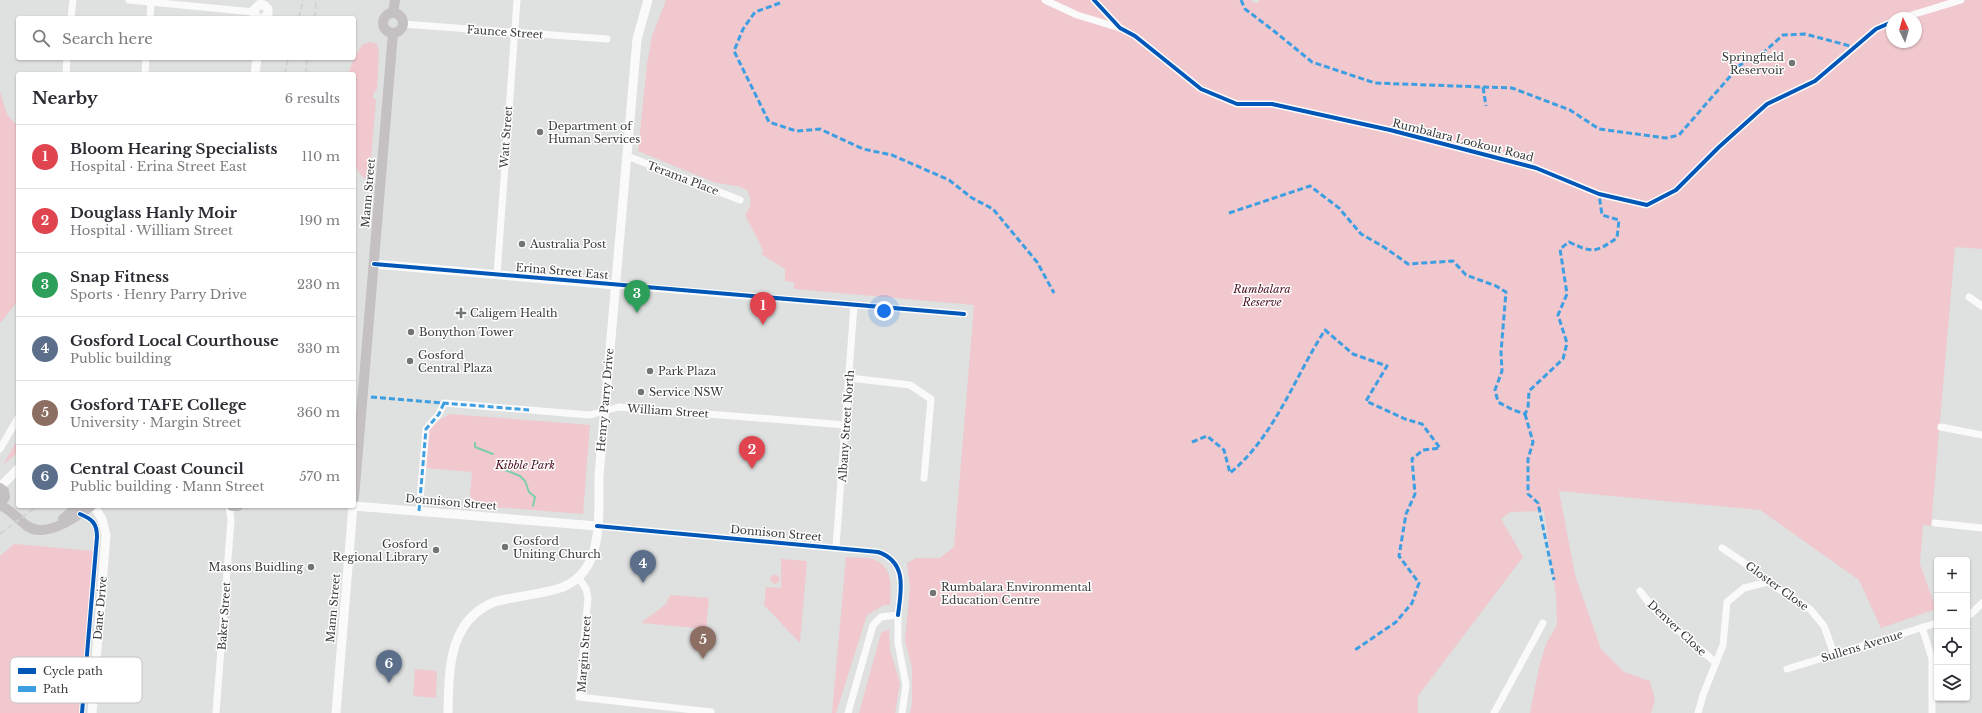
<!DOCTYPE html>
<html lang="en">
<head>
<meta charset="utf-8">
<style>
	:root { --surface:#fff; --page:#f2f2f3; --text:#2b2b33; --muted:#7c7c81; --line:#e1e1e2; --accent:#737574 }
	body { margin:0; font-family:"Libre Baskerville",serif; background:var(--page); color:var(--text) }
	.controls { position:absolute; right:12px; bottom:12px; display:grid; overflow:hidden; border-radius:4px; box-shadow:0 1px 3px #0004 }
	.controls button { width:36px; height:36px; display:grid; place-items:center; padding:0; border:0; border-bottom:1px solid var(--line); background:var(--surface); color:var(--text); font:20px sans-serif }
	.compass { position:absolute; left:1886px; top:12px; width:36px; height:36px; border-radius:50%; background:var(--surface); box-shadow:0 1px 3px #0004; rotate:355deg }
	.you { position:absolute; left:884px; top:311px; width:14px; height:14px; margin:-10px; border:3px solid #fff; border-radius:50%; background:#1a73e8; box-shadow:0 0 0 6px #1a73e833 }
	.badge { display:grid; place-items:center; width:26px; height:26px; border-radius:50%; background:var(--accent); color:#fff; font-size:13px; font-weight:700 }
	.pin { position:absolute; translate:-50% -33px; filter:drop-shadow(0 1px 2px #0008) }
	.pin::after { content:''; position:absolute; top:21px; width:14px; height:12px; background:inherit; clip-path:polygon(0 0,100% 0,50% 100%) }
	.list { margin:0; padding:0; list-style:none }
	h2 { display:flex; justify-content:space-between; align-items:center; height:52px; margin:0; padding:0 16px; font-size:17px }
	h2 small { font-size:13px; font-weight:400; color:var(--muted) }
	.list li { display:grid; grid-template-columns:26px 1fr auto; gap:12px; align-items:center; box-sizing:border-box; height:64px; padding:0 16px; border-top:1px solid var(--line) }
	.list b { display:block; font-size:15px; white-space:nowrap }
	.list p { margin:0; font-size:13px; white-space:nowrap; color:var(--muted) }
	.list em { font-size:13px; font-style:normal; color:var(--muted) }
	.icon { flex:none; width:22px; height:22px; fill:none; stroke:currentColor; stroke-width:2; stroke-linecap:round; stroke-linejoin:round }
	.map { position:relative; flex:none; width:1982px; height:713px; overflow:hidden }
	.search { position:absolute; background:var(--surface); box-shadow:0 1px 3px #0004; left:16px; top:16px; width:340px; height:44px; display:flex; align-items:center; gap:10px; box-sizing:border-box; padding:0 14px; border-radius:4px; color:var(--muted); font-size:15px }
	.panel { position:absolute; background:var(--surface); box-shadow:0 1px 3px #0004; left:16px; top:72px; width:340px; height:436px; border-radius:4px }
	.map>svg:first-child { display:block }
	.green { fill:#f0c8ce; fill-rule:evenodd }
	.lines { fill:none; stroke-linecap:round; stroke-linejoin:round }
	.stream { stroke:#7dcdae; stroke-width:2 }
	.street { stroke:#fafafa; stroke-width:7 }
	.secondary { stroke:#fafafa; stroke-width:9 }
	.primary { stroke:#c5c0c1; stroke-width:10 }
	.rail { stroke:#d2d3d2; stroke-width:2; stroke-dasharray:6 3; stroke-linecap:butt }
	.quiet { stroke:#3e9ee2; stroke-width:3; stroke-dasharray:6 3; stroke-linecap:butt }
	.cycleway-casing { stroke:#fff; stroke-width:6 }
	.cycleway { stroke:#0057b8; stroke-width:4 }
	.poi-dot { fill:#737574; stroke:#fff; stroke-width:1.5 }
	.labels { text-anchor:middle; dominant-baseline:central; stroke-width:3; stroke-linejoin:round; paint-order:stroke }
	.street-label { font-size:11px; fill:#393b3a; stroke:#fff }
	.poi-label { font-size:11px; fill:#393b3a; stroke:#fff; text-anchor:start }
	.park-label { font-size:11px; font-style:italic; fill:#4d0f21; stroke:#fff }
	.key { fill:#fff; stroke:#c4c4c4; stroke-width:1 }
	.key-label { font-size:11px; fill:#393b3a }
</style>
</head>
<body>
<div class="map">
<svg width="1982" height="713" viewBox="0 0 1982 713">
	<rect width="100%" height="100%" fill="#dee1e0"/>
	<g class="green">
		<path d="M 666,0 L 1251,0 L 1251,2 L 1259,3 L 1259,0 L 1982,0 L 1982,249 L 1955,247 L 1931,526 L 1923,525 L 1920,564 L 1936,609 L 1881,628 L 1859,580 L 1760,510 L 1559,491 L 1575,575 L 1601,649 L 1624,672 L 1650,681 L 1655,700 L 1651,713 L 1530,713 L 1539,667 L 1546,644 L 1557,625 L 1556,595 L 1544,511 L 1510,512 L 1501,519 L 1523,557 L 1418,696 L 1418,713 L 910,713 L 912,703 L 912,668 L 905,641 L 910,588 L 907,563 L 916,558 L 940,558 L 954,547 L 974,305 L 794,289 L 794,282 L 785,281 L 785,269 L 761,254 L 763,250 L 745,215 C 752,206 752,200 747,190 L 737,186 L 716,183 L 638,151 L 647,64 L 652,36 ZM 1892,18 L 1916,18 L 1916,42 L 1892,42 Z"/>
		<path d="M 370,42 L 377,44 L 379,52 L 377,89 L 374,92 L 373,98 L 376,100 L 369,182 L 360,174 L 354,165 L 354,74 L 348,74 L 355,56 L 362,45 Z"/>
		<path d="M 0,92 L 7,114 L 18,127 L 18,301 L 0,323 Z"/>
		<path d="M 450,414 L 590,425 L 583,514 L 469,505 L 472,472 L 425,468 L 427,431 L 432,424 Z"/>
		<path d="M 18,439 L 18,452 L 3,465 Z"/>
		<path d="M 14,544 L 94,551 L 79,713 L 0,713 L 0,556 Z"/>
		<path d="M 846,557 C 855,558 868,557 875,560 C 894,568 891,589 890,605 L 884,605 L 867,615 L 836,713 L 832,713 Z"/>
		<path d="M 781,559 L 807,561 L 800,643 L 764,605 L 766,587 L 781,588 Z"/>
		<circle cx="775" cy="579" r="4.5"/>
		<path d="M 670,595 L 709,598 L 706,629 L 641,623 L 666,604 Z"/>
		<path d="M 889,629 L 890,650 L 900,683 L 895,713 L 859,713 L 881,633 Z"/>
		<path d="M 415,669 L 437,671 L 436,698 L 413,696 Z"/>
	</g>
	<g class="lines">
		<g class="stream">
			<path d="M 475,443 L 475,447 L 493,454"/>
			<path d="M 500,462 L 505,470 L 520,476 L 525,481 L 529,492 L 535,497 L 533,506"/>
		</g>
		<g class="street">
			<path d="M 129,0 L 254,12"/>
			<path d="M 1045,0 L 1077,15 L 1120,28"/>
			<path d="M 1094,0 L 1120,28 L 1135,36 L 1201,89 L 1237,104 L 1272,104 L 1390,130 L 1536,168 L 1599,194 L 1647,205 L 1676,190 L 1719,147 L 1767,104 L 1815,81 L 1876,29 L 1892,22"/>
			<path d="M 71,18 L 73,0"/>
			<path d="M 150,18 L 151,0"/>
			<path d="M 1902,18 L 1961,0"/>
			<path d="M 402,24 L 607,39"/>
			<path d="M 66,74 L 67,58"/>
			<path d="M 145,74 L 146,58"/>
			<path d="M 627,156 L 740,200"/>
			<path d="M 497,275 L 517,0"/>
			<path d="M 615,285 L 964,314"/>
			<path d="M 1969,297 L 1982,306"/>
			<path d="M 850,378 L 910,385 L 931,399 L 924,478"/>
			<path d="M 1941,427 L 1982,435"/>
			<path d="M 0,449 L 18,418"/>
			<path d="M 419,511 L 426,429 L 439,414 L 444,403 L 590,415 L 619,407 L 846,425"/>
			<path d="M 1935,523 L 1982,528"/>
			<path d="M 597,526 L 878,552 C 908,562 901,591 898,615"/>
			<path d="M 836,547 L 854,305"/>
			<path d="M 1722,548 L 1743,562 L 1768,582 L 1810,609 L 1824,626 L 1834,654"/>
			<path d="M 579,578 L 586,589 L 588,598 L 579,697 L 711,712"/>
			<path d="M 1640,591 L 1653,608 L 1716,663"/>
			<path d="M 1967,615 L 1971,614 L 1982,603"/>
			<path d="M 1922,627 L 1932,659 L 1932,713"/>
			<path d="M 1787,669 L 1937,623"/>
			<path d="M 216,713 L 231,520 L 229,506"/>
			<path d="M 848,713 L 873,625 L 881,617 L 898,615 L 898,643 L 906,685 L 902,713"/>
			<path d="M 1494,713 L 1543,623"/>
			<path d="M 1698,713 L 1703,695 L 1723,645 L 1727,602 L 1744,588 L 1768,582"/>
		</g>
		<g class="secondary">
			<path d="M 258,18 L 254,14 L 254,10 L 260,4 L 264,5 L 268,9 L 268,14 L 264,18"/>
			<path d="M 255,74 L 257,58"/>
			<path d="M 374,264 L 615,285"/>
			<path d="M 0,487 L 18,469"/>
			<path d="M 354,506 L 597,526"/>
			<path d="M 92,713 L 106,535 L 102,519 L 94,506"/>
			<path d="M 336,713 L 353,506"/>
			<path d="M 448,713 C 449,670 448,621 494,602 C 515,596 537,595 557,589 C 606,575 598,515 599,476 L 637,39 L 648,0"/>
		</g>
		<g class="primary">
			<path d="M 393,13 L 395,0"/>
			<circle cx="393" cy="23" r="10"/>
			<path d="M 0,488 L 4,491 L 5,497 L 0,504"/>
			<path d="M 354,498 L 393,33"/>
			<path d="M 0,505 C 11,510 18,519 27,526 C 46,539 76,517 91,506"/>
			<path d="M 232,506 L 238,506"/>
			<path d="M 63,519 L 78,506"/>
		</g>
		<g class="rail">
			<path d="M 299,18 L 303,0"/>
			<path d="M 315,18 L 316,0"/>
			<path d="M 285,74 L 288,58"/>
			<path d="M 306,74 L 307,58"/>
			<path d="M 0,534 L 37,506"/>
		</g>
		<g class="quiet">
			<path d="M 1241,0 L 1245,9 L 1274,31 L 1312,62 L 1375,83 L 1483,87 L 1486,106"/>
			<path d="M 780,3 L 755,12 L 743,29 L 734,51 L 769,122 L 796,131 L 820,129 L 863,149 L 892,155 L 949,180 L 972,198 L 993,209 L 1037,262 L 1054,293"/>
			<path d="M 1483,87 L 1512,88 L 1570,110 L 1599,129 L 1666,138 L 1679,135 L 1740,65 L 1765,51 L 1783,35 L 1805,34 L 1854,47"/>
			<path d="M 1229,213 L 1310,186 L 1339,208 L 1361,234 L 1384,247 L 1408,264 L 1453,261 L 1466,275 L 1496,286 L 1506,292 L 1501,352 L 1502,371 L 1495,390 L 1498,402 L 1513,410 L 1525,414 L 1528,408 L 1529,391 L 1563,359 L 1567,343 L 1558,315 L 1567,294 L 1560,249 L 1569,242 C 1592,253 1595,253 1617,238 L 1619,220 L 1602,215 L 1599,194"/>
			<path d="M 371,397 L 529,410"/>
			<path d="M 1525,414 L 1533,442 L 1528,459 L 1528,494 L 1538,503 L 1554,580"/>
			<path d="M 1192,442 L 1207,436 L 1224,450 L 1230,473 C 1275,436 1294,378 1325,330 L 1353,354 L 1387,366 L 1366,401 L 1405,419 L 1422,424 L 1440,448 L 1423,450 L 1412,459 L 1415,494 L 1406,514 L 1399,556 L 1419,583 L 1412,603 L 1396,622 L 1355,650"/>
			<path d="M 419,511 L 426,429 L 439,414 L 444,403"/>
		</g>
		<defs>
			<g id="cycleway">
				<path d="M 1094,0 L 1120,28 L 1135,36 L 1201,89 L 1237,104 L 1272,104 L 1390,130 L 1536,168 L 1599,194 L 1647,205 L 1676,190 L 1719,147 L 1767,104 L 1815,81 L 1876,29 L 1892,22"/>
				<path d="M 374,264 L 964,314"/>
				<path d="M 80,514 C 92,519 97,523 97,537 L 82,713"/>
				<path d="M 597,526 L 878,552 C 908,562 901,591 898,615"/>
			</g>
		</defs>
		<use href="#cycleway" class="cycleway-casing"/>
		<use href="#cycleway" class="cycleway"/>
	</g>
	<g class="poi-dot">
		<circle cx="1792" cy="63" r="4"/>
		<circle cx="540" cy="132" r="4"/>
		<circle cx="522" cy="244" r="4"/>
		<path d="M459 307h4v4h4v4h-4v4h-4v-4h-4v-4h4z"/>
		<circle cx="411" cy="332" r="4"/>
		<circle cx="410" cy="361" r="4"/>
		<circle cx="650" cy="371" r="4"/>
		<circle cx="641" cy="392" r="4"/>
		<circle cx="505" cy="547" r="4"/>
		<circle cx="436" cy="550" r="4"/>
		<circle cx="311" cy="567" r="4"/>
		<circle cx="933" cy="593" r="4"/>
	</g>
	<g class="labels">
		<g class="street-label">
			<text transform="translate(505 32) rotate(4)">Faunce Street</text>
			<text transform="translate(506 137) rotate(-86)">Watt Street</text>
			<text transform="translate(1463 140) rotate(14)">Rumbalara Lookout Road</text>
			<text transform="translate(683 178) rotate(21)">Terama Place</text>
			<text transform="translate(368 193) rotate(-85)">Mann Street</text>
			<text transform="translate(562 271) rotate(5)">Erina Street East</text>
			<text transform="translate(605 400) rotate(-85)">Henry Parry Drive</text>
			<text transform="translate(668 411) rotate(4)">William Street</text>
			<text transform="translate(846 426) rotate(-86)">Albany Street North</text>
			<text transform="translate(451 502) rotate(5)">Donnison Street</text>
			<text transform="translate(776 533) rotate(5)">Donnison Street</text>
			<text transform="translate(1777 586) rotate(36)">Gloster Close</text>
			<text transform="translate(100 608) rotate(-85)">Dane Drive</text>
			<text transform="translate(333 608) rotate(-85)">Mann Street</text>
			<text transform="translate(224 616) rotate(-86)">Baker Street</text>
			<text transform="translate(1677 628) rotate(43)">Denver Close</text>
			<text transform="translate(1862 646) rotate(-17)">Sullens Avenue</text>
			<text transform="translate(584 654) rotate(-86)">Margin Street</text>
		</g>
		<g class="poi-label">
			<text x="1784" y="57" text-anchor="end">Springfield<tspan x="1784" dy="13">Reservoir</tspan></text>
			<text x="548" y="126">Department of<tspan x="548" dy="13">Human Services</tspan></text>
			<text x="530" y="244">Australia Post</text>
			<text x="470" y="313">Caligem Health</text>
			<text x="419" y="332">Bonython Tower</text>
			<text x="418" y="355">Gosford<tspan x="418" dy="13">Central Plaza</tspan></text>
			<text x="658" y="371">Park Plaza</text>
			<text x="649" y="392">Service NSW</text>
			<text x="513" y="541">Gosford<tspan x="513" dy="13">Uniting Church</tspan></text>
			<text x="428" y="544" text-anchor="end">Gosford<tspan x="428" dy="13">Regional Library</tspan></text>
			<text x="303" y="567" text-anchor="end">Masons Buidling</text>
			<text x="941" y="587">Rumbalara Environmental<tspan x="941" dy="13">Education Centre</tspan></text>
		</g>
		<g class="park-label">
			<text x="1262" y="289">Rumbalara<tspan x="1262" dy="13">Reserve</tspan></text>
			<text x="525" y="465">Kibble Park</text>
		</g>
	</g>
	<rect x="10" y="657" width="132" height="46" rx="6" class="key"/>
	<rect x="18" y="668" width="18" height="6" fill="#0057b8"/>
	<rect x="18" y="686" width="18" height="6" fill="#3e9ee2"/>
	<g class="key-label">
		<text x="43" y="675">Cycle path</text>
		<text x="43" y="693">Path</text>
	</g>
</svg>
<div class="controls">
<button>+</button>
<button>−</button>
<button><svg class="icon" aria-label="locate" viewBox="0 0 24 24"><circle cx="12" cy="12" r="6"/><path d="M12 2v4M12 18v4M2 12h4M18 12h4"/></svg></button>
<button><svg class="icon" aria-label="layers" viewBox="0 0 24 24"><path d="M12 4l9 5-9 5-9-5zM3 14l9 5 9-5"/></svg></button>
</div>
<svg class="compass" viewBox="-18 -18 36 36"><path d="M0-13l5 13h-10z" fill="#e53935"/><path d="M0 13l5-13h-10z" fill="#7c7c81"/></svg>
<div class="you"></div>
<div class="pin badge" style="left:763px;top:325px;background:#e0444e">1</div>
<div class="pin badge" style="left:752px;top:469px;background:#e0444e">2</div>
<div class="pin badge" style="left:637px;top:313px;background:#2e9e5b">3</div>
<div class="pin badge" style="left:643px;top:583px;background:#5c6f8a">4</div>
<div class="pin badge" style="left:703px;top:659px;background:#8d6e63">5</div>
<div class="pin badge" style="left:389px;top:683px;background:#5c6f8a">6</div>
<div class="search"><svg class="icon" aria-label="search" viewBox="0 0 24 24"><circle cx="10" cy="10" r="6"/><path d="M15 15l6 6"/></svg>Search here</div>
<section class="panel">
<h2>Nearby<small>6 results</small></h2>
<ul class="list">
<li><span class="badge" style="background:#e0444e">1</span><div><b>Bloom Hearing Specialists</b><p>Hospital · Erina Street East</p></div><em>110 m</em></li>
<li><span class="badge" style="background:#e0444e">2</span><div><b>Douglass Hanly Moir</b><p>Hospital · William Street</p></div><em>190 m</em></li>
<li><span class="badge" style="background:#2e9e5b">3</span><div><b>Snap Fitness</b><p>Sports · Henry Parry Drive</p></div><em>230 m</em></li>
<li><span class="badge" style="background:#5c6f8a">4</span><div><b>Gosford Local Courthouse</b><p>Public building</p></div><em>330 m</em></li>
<li><span class="badge" style="background:#8d6e63">5</span><div><b>Gosford TAFE College</b><p>University · Margin Street</p></div><em>360 m</em></li>
<li><span class="badge" style="background:#5c6f8a">6</span><div><b>Central Coast Council</b><p>Public building · Mann Street</p></div><em>570 m</em></li>
</ul>
</section>
</div>
</body>
</html>
